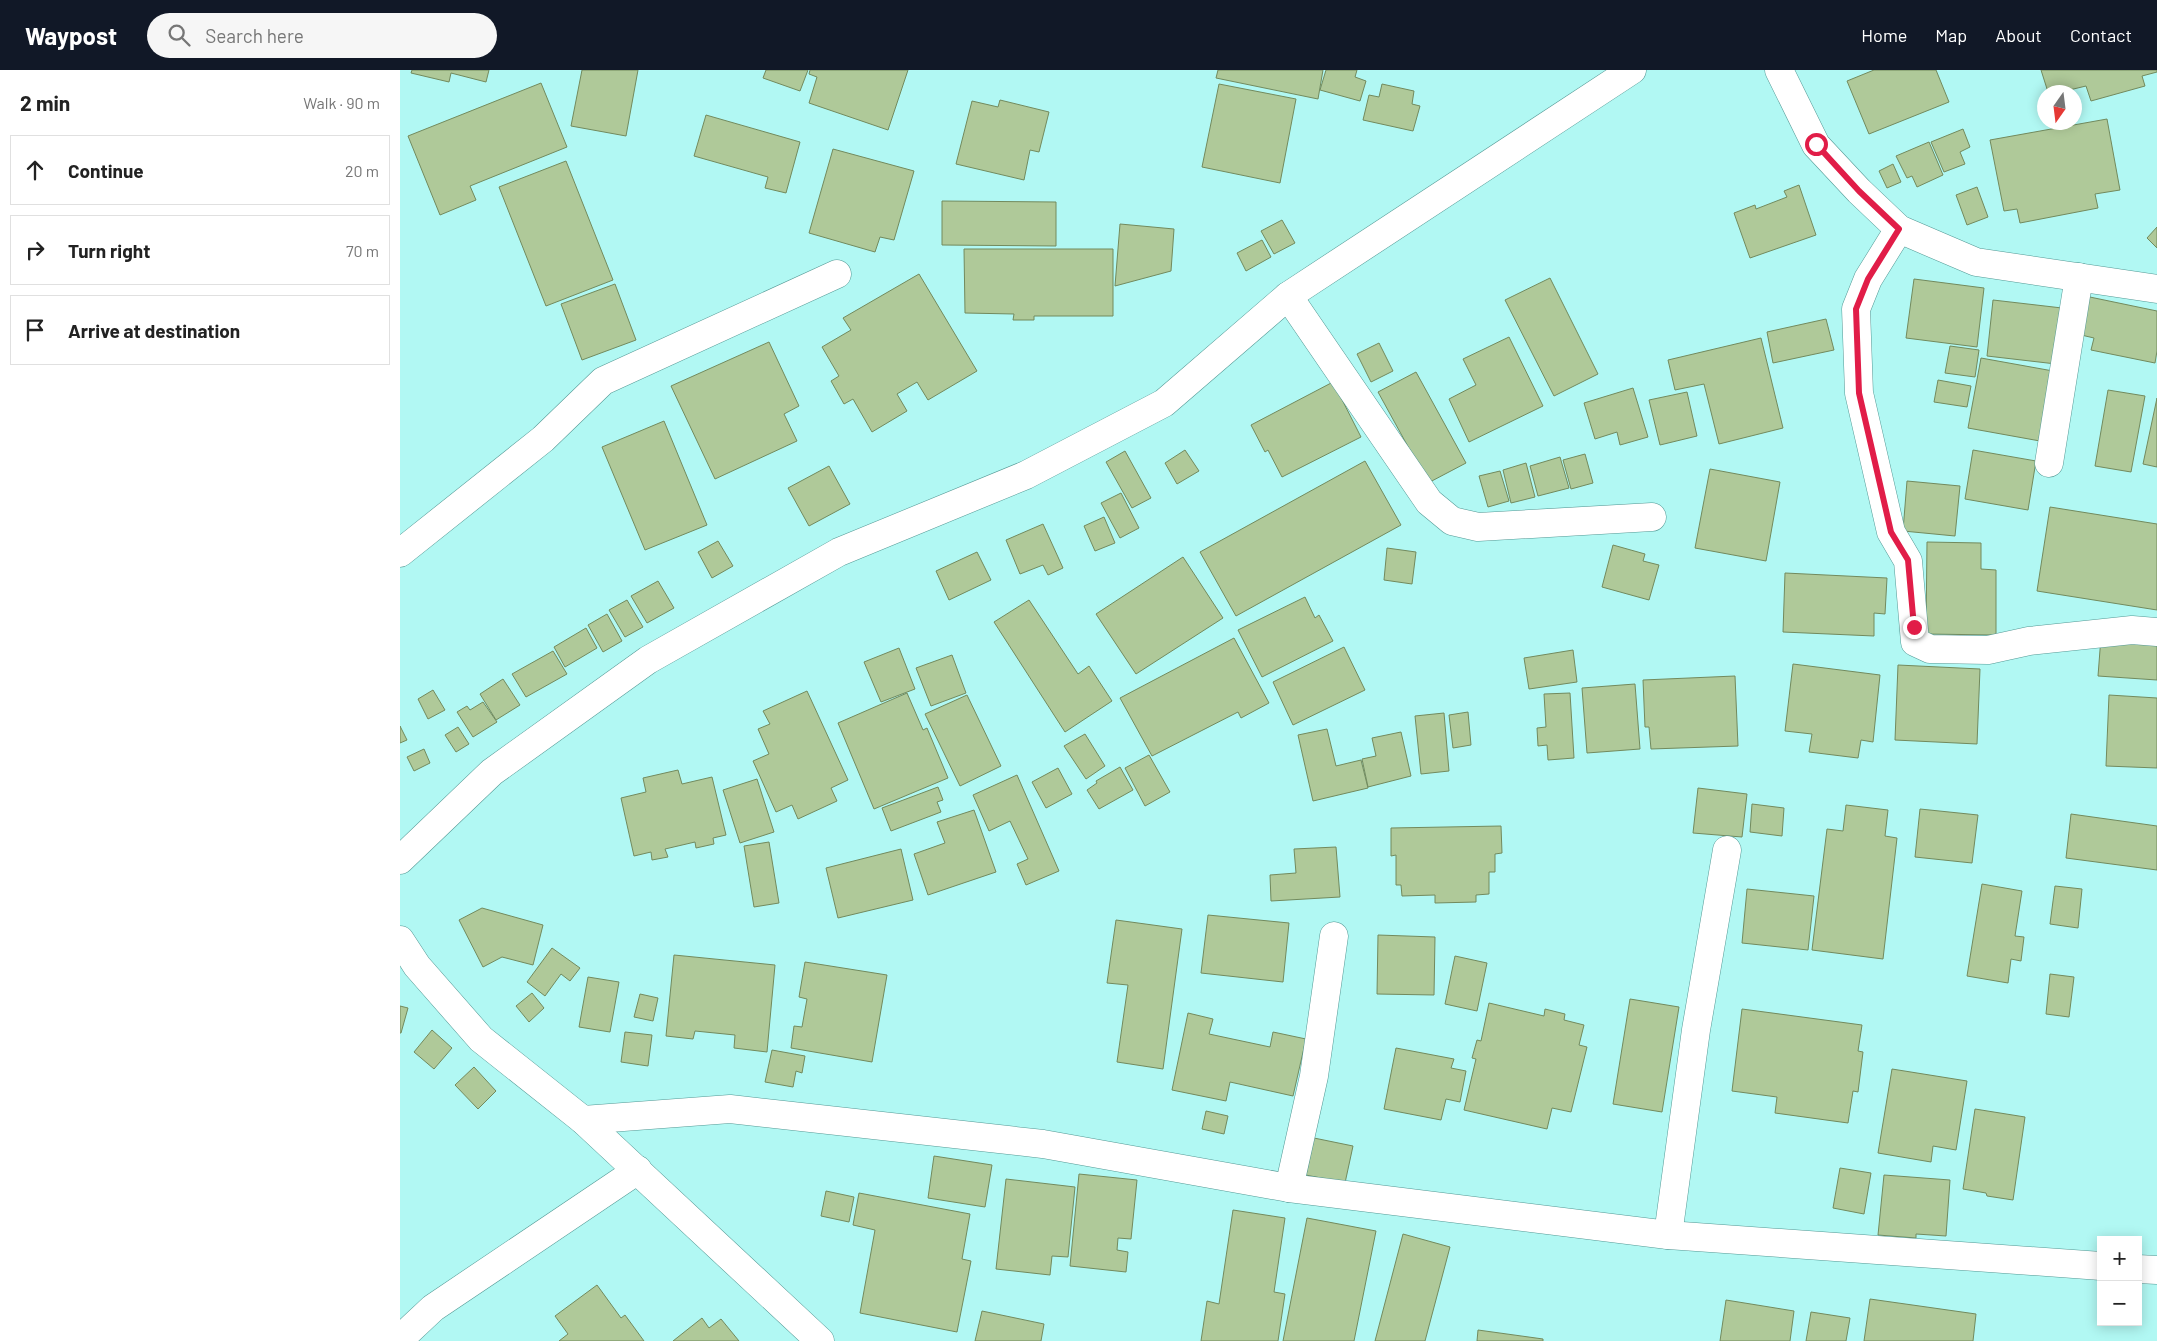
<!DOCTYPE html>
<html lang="en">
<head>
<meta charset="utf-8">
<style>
	:root { --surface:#fff; --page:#f6f6f6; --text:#222; --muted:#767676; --line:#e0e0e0; --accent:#111827 }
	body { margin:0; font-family:Barlow,sans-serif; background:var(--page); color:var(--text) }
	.controls { position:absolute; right:15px; bottom:15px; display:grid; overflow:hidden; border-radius:0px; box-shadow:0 2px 12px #0003 }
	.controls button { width:45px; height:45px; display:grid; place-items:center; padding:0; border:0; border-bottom:1px solid var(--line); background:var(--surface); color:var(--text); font:25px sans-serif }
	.compass { position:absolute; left:1637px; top:15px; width:45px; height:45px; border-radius:50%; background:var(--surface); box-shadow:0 2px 12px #0003; rotate:194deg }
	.stop { position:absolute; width:15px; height:15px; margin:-11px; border:4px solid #e11d48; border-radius:50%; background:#fff }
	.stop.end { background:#e11d48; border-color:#fff; box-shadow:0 1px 5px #0008 }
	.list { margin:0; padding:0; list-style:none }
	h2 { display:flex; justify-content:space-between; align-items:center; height:65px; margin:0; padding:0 20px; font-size:21px }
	h2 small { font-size:16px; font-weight:400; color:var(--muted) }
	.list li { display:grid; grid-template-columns:32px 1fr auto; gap:15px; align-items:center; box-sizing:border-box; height:70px; margin:0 10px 10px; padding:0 10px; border:1px solid var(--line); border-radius:0px }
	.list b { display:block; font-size:19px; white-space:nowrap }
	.list em { font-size:16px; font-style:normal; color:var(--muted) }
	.icon { flex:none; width:28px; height:28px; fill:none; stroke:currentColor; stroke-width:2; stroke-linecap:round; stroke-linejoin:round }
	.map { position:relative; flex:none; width:1757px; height:1271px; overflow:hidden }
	header { display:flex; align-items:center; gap:30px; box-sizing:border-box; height:70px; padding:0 25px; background:var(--accent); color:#fff }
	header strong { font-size:24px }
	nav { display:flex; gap:28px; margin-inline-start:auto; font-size:18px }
	.search { width:350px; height:45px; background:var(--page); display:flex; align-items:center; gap:12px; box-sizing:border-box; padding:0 18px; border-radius:28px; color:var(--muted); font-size:19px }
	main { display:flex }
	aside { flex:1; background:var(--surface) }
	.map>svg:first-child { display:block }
	.building { fill:#afc999; stroke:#728a5d }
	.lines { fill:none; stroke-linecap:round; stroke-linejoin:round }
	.minor-casing { stroke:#549995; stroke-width:29 }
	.minor { stroke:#fff; stroke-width:28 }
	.route { stroke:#e11d48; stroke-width:6 }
</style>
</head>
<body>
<header>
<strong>Waypost</strong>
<div class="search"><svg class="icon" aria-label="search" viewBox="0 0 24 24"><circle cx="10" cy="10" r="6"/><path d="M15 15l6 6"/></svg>Search here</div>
<nav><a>Home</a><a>Map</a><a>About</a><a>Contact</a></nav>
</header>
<main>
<aside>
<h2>2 min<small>Walk · 90 m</small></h2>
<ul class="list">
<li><svg class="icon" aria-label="ahead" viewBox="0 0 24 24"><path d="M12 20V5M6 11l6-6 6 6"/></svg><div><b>Continue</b></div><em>20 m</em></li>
<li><svg class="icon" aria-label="right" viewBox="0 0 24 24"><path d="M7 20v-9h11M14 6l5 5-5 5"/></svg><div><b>Turn right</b></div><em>70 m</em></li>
<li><svg class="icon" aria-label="arrive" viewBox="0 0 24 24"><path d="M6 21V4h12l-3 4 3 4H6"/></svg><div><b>Arrive at destination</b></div></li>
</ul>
</aside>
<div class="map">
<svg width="1757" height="1271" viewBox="0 0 1757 1271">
	<rect width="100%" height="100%" fill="#b1f8f3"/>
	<g class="building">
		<path d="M 12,0 L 89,0 L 86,12 L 51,3 L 49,12 L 11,3 Z"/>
		<path d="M 182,0 L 238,0 L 226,66 L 171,56 Z"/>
		<path d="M 366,0 L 408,0 L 400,21 L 363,8 Z"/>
		<path d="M 410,0 L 508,0 L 488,60 L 409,33 L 417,7 L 409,4 Z"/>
		<path d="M 818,0 L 923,0 L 918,29 L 816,8 Z"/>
		<path d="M 926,0 L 957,0 L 955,7 L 966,11 L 960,31 L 920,20 Z"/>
		<path d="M 1474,0 L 1536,0 L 1549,32 L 1469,64 L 1447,11 Z"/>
		<path d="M 1641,0 L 1757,0 L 1757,2 L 1742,6 L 1745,16 L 1691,31 L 1686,16 L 1661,22 L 1648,22 Z"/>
		<path d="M 141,13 L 167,77 L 70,116 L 76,130 L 40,145 L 8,66 Z"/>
		<path d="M 819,14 L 896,29 L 880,113 L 802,97 Z"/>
		<path d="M 982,14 L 1014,21 L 1012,34 L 1020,36 L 1013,61 L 963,50 L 969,25 L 979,27 Z"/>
		<path d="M 600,30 L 649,42 L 639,82 L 630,80 L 624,110 L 556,94 L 572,31 L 598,37 Z"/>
		<path d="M 306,45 L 400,72 L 386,123 L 365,118 L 368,107 L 294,86 Z"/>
		<path d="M 1707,49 L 1720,120 L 1695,124 L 1698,138 L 1620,153 L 1617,139 L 1604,141 L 1590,70 Z"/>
		<path d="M 1563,59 L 1570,77 L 1560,82 L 1565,94 L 1544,102 L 1531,72 Z"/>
		<path d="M 1529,72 L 1543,105 L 1517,117 L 1512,106 L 1507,108 L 1496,86 Z"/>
		<path d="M 433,79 L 514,101 L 494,170 L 480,167 L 475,182 L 409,163 Z"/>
		<path d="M 166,91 L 213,210 L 146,236 L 99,117 Z"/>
		<path d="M 1493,94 L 1501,112 L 1487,118 L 1479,101 Z"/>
		<path d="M 1399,115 L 1416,165 L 1350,188 L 1334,143 L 1355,135 L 1356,139 L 1387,127 L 1384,121 Z"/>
		<path d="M 1577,117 L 1588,147 L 1567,155 L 1556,125 Z"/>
		<path d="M 542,131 L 656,132 L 656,176 L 542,175 Z"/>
		<path d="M 882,150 L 895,173 L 874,184 L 861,161 Z"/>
		<path d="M 720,154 L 774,159 L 771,201 L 715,216 Z"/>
		<path d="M 1757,157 L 1757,178 L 1747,168 Z"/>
		<path d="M 862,170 L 871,187 L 846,201 L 837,183 Z"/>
		<path d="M 564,179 L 713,179 L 713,246 L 634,246 L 634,250 L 613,250 L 614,244 L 565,243 Z"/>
		<path d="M 519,204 L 577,301 L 528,330 L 517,312 L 497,324 L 507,341 L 472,362 L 453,329 L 444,334 L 431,311 L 439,306 L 422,277 L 451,260 L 443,248 Z"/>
		<path d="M 1150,208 L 1198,304 L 1154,326 L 1105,230 Z"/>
		<path d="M 1514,209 L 1584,218 L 1577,277 L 1506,268 Z"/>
		<path d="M 215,214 L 236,270 L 182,290 L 161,234 Z"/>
		<path d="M 1685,226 L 1757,241 L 1757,281 L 1755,293 L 1691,280 L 1694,268 L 1677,264 Z"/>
		<path d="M 1593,230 L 1662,238 L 1656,294 L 1587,286 Z"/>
		<path d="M 1426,249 L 1434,280 L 1373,293 L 1367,262 Z"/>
		<path d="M 1109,267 L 1143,336 L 1069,372 L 1049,329 L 1076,315 L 1063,289 Z"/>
		<path d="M 1361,268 L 1383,358 L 1319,374 L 1304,314 L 1275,320 L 1268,290 Z"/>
		<path d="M 369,272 L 399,336 L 384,344 L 397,371 L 315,409 L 271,316 Z"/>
		<path d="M 979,273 L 993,301 L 971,312 L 957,284 Z"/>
		<path d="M 1550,276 L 1579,280 L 1575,307 L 1545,303 Z"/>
		<path d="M 1581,288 L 1653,301 L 1640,371 L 1568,358 Z"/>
		<path d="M 1016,302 L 1066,393 L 1028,413 L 978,322 Z"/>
		<path d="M 1538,310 L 1571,316 L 1567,337 L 1534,332 Z"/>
		<path d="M 933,312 L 961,367 L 882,407 L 868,380 L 865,382 L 851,355 Z"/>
		<path d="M 1233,318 L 1248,367 L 1220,375 L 1217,362 L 1195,369 L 1184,333 Z"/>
		<path d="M 1708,320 L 1745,326 L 1731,402 L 1695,396 Z"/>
		<path d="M 1287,322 L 1297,366 L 1260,375 L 1249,330 Z"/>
		<path d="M 1757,328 L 1757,397 L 1743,394 Z"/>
		<path d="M 264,351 L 307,455 L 245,480 L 202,377 Z"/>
		<path d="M 785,380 L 799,401 L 777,414 L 765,393 Z"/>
		<path d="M 1573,380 L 1636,391 L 1628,440 L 1565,429 Z"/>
		<path d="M 725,381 L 751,428 L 732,438 L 706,392 Z"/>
		<path d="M 1185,384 L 1193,413 L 1171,419 L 1163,390 Z"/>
		<path d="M 1160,387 L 1169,418 L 1138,426 L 1130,396 Z"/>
		<path d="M 965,391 L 1001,455 L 836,546 L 800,482 Z"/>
		<path d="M 1126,393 L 1135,427 L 1111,433 L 1103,400 Z"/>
		<path d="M 429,396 L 450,434 L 409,456 L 388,418 Z"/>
		<path d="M 1310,399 L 1380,412 L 1366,491 L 1295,478 Z"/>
		<path d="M 1100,401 L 1109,431 L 1088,437 L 1079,406 Z"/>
		<path d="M 1507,411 L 1560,416 L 1555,466 L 1503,461 Z"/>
		<path d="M 721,423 L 739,458 L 720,468 L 701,433 Z"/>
		<path d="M 1650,437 L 1757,454 L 1757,540 L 1637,521 Z"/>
		<path d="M 704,447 L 715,473 L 695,481 L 684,456 Z"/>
		<path d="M 643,454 L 663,498 L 648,505 L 643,495 L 620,504 L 606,470 Z"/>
		<path d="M 318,471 L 333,496 L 312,508 L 298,482 Z"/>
		<path d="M 1527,472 L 1581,473 L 1581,499 L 1596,500 L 1596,565 L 1526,564 Z"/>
		<path d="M 1213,475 L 1245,484 L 1243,491 L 1259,495 L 1249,530 L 1202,517 Z"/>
		<path d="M 987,478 L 1016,482 L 1012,514 L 984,510 Z"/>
		<path d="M 577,482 L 591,510 L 549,530 L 536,501 Z"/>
		<path d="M 783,487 L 823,548 L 736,604 L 696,544 Z"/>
		<path d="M 1385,503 L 1487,508 L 1485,544 L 1474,543 L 1474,566 L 1383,562 Z"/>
		<path d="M 258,511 L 274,538 L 247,553 L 231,526 Z"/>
		<path d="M 905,527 L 915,548 L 919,545 L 933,571 L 862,607 L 838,560 Z"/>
		<path d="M 227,530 L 243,557 L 225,567 L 209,540 Z"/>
		<path d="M 629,530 L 678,604 L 689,596 L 712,631 L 665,662 L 594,552 Z"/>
		<path d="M 207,544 L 222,571 L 203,582 L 188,555 Z"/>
		<path d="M 186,558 L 197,578 L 165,597 L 154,577 Z"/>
		<path d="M 1701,567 L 1757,572 L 1757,610 L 1698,606 Z"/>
		<path d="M 834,568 L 869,633 L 841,648 L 838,642 L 752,686 L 720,628 Z"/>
		<path d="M 944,577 L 965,620 L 893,655 L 873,612 Z"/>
		<path d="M 499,578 L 515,619 L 481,632 L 464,592 Z"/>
		<path d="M 1173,580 L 1177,612 L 1129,619 L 1124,588 Z"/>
		<path d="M 153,581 L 167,604 L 126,627 L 112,604 Z"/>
		<path d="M 552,585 L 566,623 L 531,636 L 516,598 Z"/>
		<path d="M 1393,594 L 1480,605 L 1473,672 L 1461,670 L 1458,688 L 1409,682 L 1412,664 L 1385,661 Z"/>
		<path d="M 1498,595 L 1580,599 L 1577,674 L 1495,670 Z"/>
		<path d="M 1335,606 L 1338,676 L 1251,679 L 1249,657 L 1245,657 L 1243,610 Z"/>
		<path d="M 103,609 L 120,635 L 96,650 L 80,624 Z"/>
		<path d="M 1235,614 L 1240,679 L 1187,683 L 1182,618 Z"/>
		<path d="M 33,620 L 45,640 L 28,649 L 18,629 Z"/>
		<path d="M 407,621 L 448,710 L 431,718 L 437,731 L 398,749 L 392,735 L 376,742 L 353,691 L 369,684 L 358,659 L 370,654 L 363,641 Z"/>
		<path d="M 507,623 L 523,660 L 527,658 L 548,708 L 474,739 L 438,653 Z"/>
		<path d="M 1170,623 L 1174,688 L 1148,690 L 1147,675 L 1138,676 L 1137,658 L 1146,657 L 1144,624 Z"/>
		<path d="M 567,625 L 601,696 L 560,716 L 525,644 Z"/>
		<path d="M 1709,625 L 1757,628 L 1757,698 L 1706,696 Z"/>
		<path d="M 83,632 L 97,652 L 73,667 L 57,642 L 67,636 L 70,640 Z"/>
		<path d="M 1068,642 L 1071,675 L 1053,678 L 1049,645 Z"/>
		<path d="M 1044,643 L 1049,701 L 1021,704 L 1015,646 Z"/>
		<path d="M 0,656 L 7,670 L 0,673 Z"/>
		<path d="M 58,657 L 69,674 L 56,682 L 45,665 Z"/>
		<path d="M 927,659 L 936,696 L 961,690 L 968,718 L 913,731 L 898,665 Z"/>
		<path d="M 1001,662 L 1011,706 L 968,717 L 962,689 L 976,686 L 972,668 Z"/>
		<path d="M 685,664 L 705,696 L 686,709 L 664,676 Z"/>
		<path d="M 24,679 L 30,693 L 14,701 L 7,687 Z"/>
		<path d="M 749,685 L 770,722 L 745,736 L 725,698 Z"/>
		<path d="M 720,697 L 733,720 L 699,739 L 687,720 L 697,713 L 696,711 Z"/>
		<path d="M 658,698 L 672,724 L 646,738 L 632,712 Z"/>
		<path d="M 278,700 L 282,714 L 312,707 L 326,765 L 313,768 L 314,774 L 296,778 L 295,772 L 265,779 L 268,787 L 252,790 L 251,782 L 234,786 L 221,728 L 246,722 L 243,708 Z"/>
		<path d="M 617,705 L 659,801 L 626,815 L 617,794 L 628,789 L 610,751 L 589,761 L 573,725 Z"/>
		<path d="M 357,709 L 374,762 L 340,773 L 323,720 Z"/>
		<path d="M 538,717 L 543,730 L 537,732 L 541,742 L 491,761 L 482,738 Z"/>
		<path d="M 1298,718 L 1347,724 L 1342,767 L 1293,763 Z"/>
		<path d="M 1352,734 L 1384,738 L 1382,766 L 1350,762 Z"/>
		<path d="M 1446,735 L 1488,740 L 1485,766 L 1497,768 L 1483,889 L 1412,880 L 1427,759 L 1443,761 Z"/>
		<path d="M 1520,739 L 1578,745 L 1572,793 L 1515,787 Z"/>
		<path d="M 574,740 L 596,802 L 528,825 L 514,784 L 545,773 L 537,752 Z"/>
		<path d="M 1671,744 L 1757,756 L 1757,800 L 1666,788 Z"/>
		<path d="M 1101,756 L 1102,783 L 1095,784 L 1095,802 L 1089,802 L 1089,824 L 1076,825 L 1076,832 L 1035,833 L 1035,825 L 1002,826 L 1001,815 L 996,815 L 996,785 L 991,786 L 991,758 Z"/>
		<path d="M 369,772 L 379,833 L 354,837 L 344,776 Z"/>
		<path d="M 936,777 L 940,827 L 871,831 L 870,805 L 896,803 L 894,779 Z"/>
		<path d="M 501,779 L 513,830 L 438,848 L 426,798 Z"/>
		<path d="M 1582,814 L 1622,821 L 1615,866 L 1624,867 L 1621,891 L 1611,889 L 1608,913 L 1567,906 Z"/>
		<path d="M 1655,816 L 1682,819 L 1678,858 L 1650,854 Z"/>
		<path d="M 1347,819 L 1414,826 L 1408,880 L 1342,873 Z"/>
		<path d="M 82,838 L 143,855 L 133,895 L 102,887 L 83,897 L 59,850 Z"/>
		<path d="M 808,845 L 889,853 L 883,912 L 801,903 Z"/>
		<path d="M 716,850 L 782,859 L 763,999 L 717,992 L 728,915 L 707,913 Z"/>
		<path d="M 978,865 L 1035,867 L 1034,925 L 977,924 Z"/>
		<path d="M 152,878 L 180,898 L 170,911 L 161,904 L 145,926 L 127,912 Z"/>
		<path d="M 274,885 L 375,895 L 367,982 L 334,978 L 335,965 L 295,961 L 293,969 L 266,966 Z"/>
		<path d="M 1055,886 L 1087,893 L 1077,941 L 1045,934 Z"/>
		<path d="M 405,892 L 487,905 L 472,992 L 391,978 L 394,956 L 402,957 L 407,929 L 399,927 Z"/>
		<path d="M 1650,904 L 1674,907 L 1669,947 L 1646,944 Z"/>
		<path d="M 188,907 L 219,912 L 210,962 L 179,957 Z"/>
		<path d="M 132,923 L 144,938 L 129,952 L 116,936 Z"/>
		<path d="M 240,924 L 258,928 L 253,951 L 234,947 Z"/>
		<path d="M 1230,929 L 1279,937 L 1262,1042 L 1213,1034 Z"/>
		<path d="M 1089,933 L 1144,946 L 1145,939 L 1165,944 L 1164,950 L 1184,955 L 1179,975 L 1187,977 L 1171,1042 L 1152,1038 L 1147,1059 L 1064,1040 L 1076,989 L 1072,988 L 1077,970 L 1081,971 Z"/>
		<path d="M 0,936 L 8,938 L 1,963 L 0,963 Z"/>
		<path d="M 1342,939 L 1462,955 L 1458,981 L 1463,982 L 1458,1022 L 1453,1021 L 1448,1053 L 1375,1043 L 1377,1027 L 1332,1021 Z"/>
		<path d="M 788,943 L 813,949 L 809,964 L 870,977 L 873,962 L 906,969 L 893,1026 L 830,1012 L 826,1031 L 772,1020 Z"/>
		<path d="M 32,960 L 52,978 L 34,999 L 14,982 Z"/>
		<path d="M 225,962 L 252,965 L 248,996 L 221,992 Z"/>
		<path d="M 996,978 L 1054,989 L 1051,998 L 1066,1001 L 1060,1032 L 1046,1029 L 1041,1050 L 984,1039 Z"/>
		<path d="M 372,980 L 405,986 L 402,1003 L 396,1001 L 393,1017 L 365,1012 Z"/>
		<path d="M 74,997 L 96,1021 L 78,1039 L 55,1015 Z"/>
		<path d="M 1492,999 L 1567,1011 L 1556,1080 L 1533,1076 L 1531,1092 L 1478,1083 Z"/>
		<path d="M 1575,1039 L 1625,1047 L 1613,1130 L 1587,1126 L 1586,1123 L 1563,1119 Z"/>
		<path d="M 806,1041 L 828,1046 L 824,1064 L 802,1059 Z"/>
		<path d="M 914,1068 L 953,1076 L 945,1113 L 906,1105 Z"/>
		<path d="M 534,1086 L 592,1095 L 585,1137 L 528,1128 Z"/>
		<path d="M 1440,1098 L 1471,1103 L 1464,1144 L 1433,1138 Z"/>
		<path d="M 679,1104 L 737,1110 L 731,1169 L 718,1168 L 717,1180 L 728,1182 L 726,1202 L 670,1196 Z"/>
		<path d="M 1484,1105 L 1550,1110 L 1546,1166 L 1516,1164 L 1516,1168 L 1478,1165 Z"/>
		<path d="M 606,1109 L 675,1117 L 668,1187 L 652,1186 L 650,1205 L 596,1199 Z"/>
		<path d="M 426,1121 L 454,1127 L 449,1152 L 421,1146 Z"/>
		<path d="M 459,1123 L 570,1144 L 562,1189 L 571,1191 L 557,1262 L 460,1243 L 475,1160 L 453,1155 Z"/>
		<path d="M 833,1140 L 885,1148 L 874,1222 L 885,1224 L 878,1271 L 801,1271 L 807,1231 L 819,1234 Z"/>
		<path d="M 907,1148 L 976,1161 L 954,1271 L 883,1271 Z"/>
		<path d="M 1003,1164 L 1050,1177 L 1025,1271 L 975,1271 Z"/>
		<path d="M 197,1215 L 221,1248 L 225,1245 L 244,1271 L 159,1271 L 168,1264 L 155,1246 Z"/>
		<path d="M 1470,1229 L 1576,1244 L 1573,1271 L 1464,1271 Z"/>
		<path d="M 1326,1230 L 1394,1241 L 1390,1271 L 1320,1271 Z"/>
		<path d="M 582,1241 L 644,1254 L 641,1271 L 575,1271 Z"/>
		<path d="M 1411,1242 L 1450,1248 L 1446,1271 L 1406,1271 Z"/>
		<path d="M 302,1248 L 309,1258 L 321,1249 L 339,1271 L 273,1271 Z"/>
		<path d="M 1078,1260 L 1143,1269 L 1143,1271 L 1077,1271 Z"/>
	</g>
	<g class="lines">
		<defs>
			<g id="minor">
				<path d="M 1379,0 L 1416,75 L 1459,121 L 1499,159 L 1576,192 L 1757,219"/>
				<path d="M 1499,159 L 1468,209 L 1456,239 L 1459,323 L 1491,462 L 1508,491 L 1515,572 L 1530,579 L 1588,580 L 1629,571 L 1732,560 L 1757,562"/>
				<path d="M 888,226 L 1029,432 L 1052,451 L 1078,457 L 1252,447"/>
				<path d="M 1649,393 L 1679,207"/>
				<path d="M 0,483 L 143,369 L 203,311 L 437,204"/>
				<path d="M 0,790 L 92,702 L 248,590 L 439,482 L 626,405 L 764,333 L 888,226 L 1232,0"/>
				<path d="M 0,870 L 17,896 L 81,969 L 183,1050 L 420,1271"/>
				<path d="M 183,1050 L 330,1039 L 643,1074 L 889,1118 L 1268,1165 L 1701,1196"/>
				<path d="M 889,1118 L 914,1006 L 934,866"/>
				<path d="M 1268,1165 L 1296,960 L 1327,780"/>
				<path d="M 1738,1199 L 1757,1200"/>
				<path d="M 0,1269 L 33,1238 L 238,1100"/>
			</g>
		</defs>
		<use href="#minor" class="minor-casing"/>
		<use href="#minor" class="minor"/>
	</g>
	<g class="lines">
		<path class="route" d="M 1416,74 L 1459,121 L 1499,159 L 1468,209 L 1456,239 L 1459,323 L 1491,462 L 1508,490 L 1514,557"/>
	</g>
</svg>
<div class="controls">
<button>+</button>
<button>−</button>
</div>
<svg class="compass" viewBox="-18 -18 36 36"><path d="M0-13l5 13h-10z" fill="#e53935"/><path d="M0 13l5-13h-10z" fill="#767676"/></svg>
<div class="stop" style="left:1416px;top:74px"></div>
<div class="stop end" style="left:1514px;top:557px"></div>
</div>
</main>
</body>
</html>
